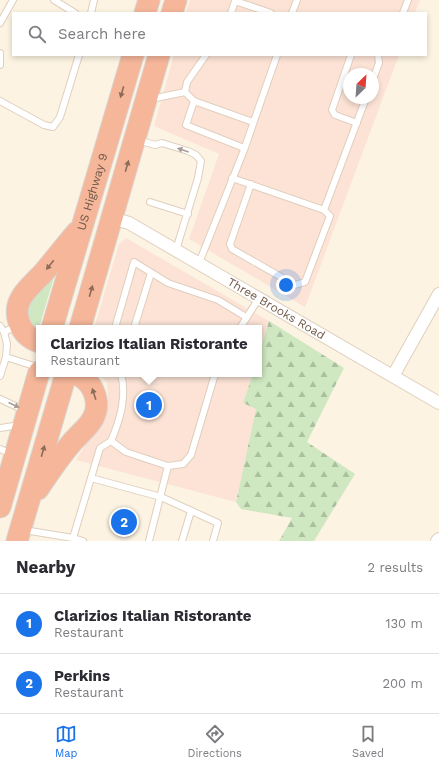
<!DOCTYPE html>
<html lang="en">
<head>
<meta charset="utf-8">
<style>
	:root { --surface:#fff; --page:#f2f2f3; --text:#2b2b33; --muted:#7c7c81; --line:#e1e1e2; --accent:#1a73e8 }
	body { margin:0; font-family:"Work Sans",sans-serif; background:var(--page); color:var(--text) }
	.compass { position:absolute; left:343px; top:68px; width:36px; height:36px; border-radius:50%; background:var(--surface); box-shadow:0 2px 6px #0003; rotate:25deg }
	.you { position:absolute; left:286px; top:285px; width:14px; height:14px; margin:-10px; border:3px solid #fff; border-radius:50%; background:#1a73e8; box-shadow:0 0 0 6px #1a73e833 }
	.badge { display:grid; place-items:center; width:26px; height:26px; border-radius:50%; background:var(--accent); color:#fff; font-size:13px; font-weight:700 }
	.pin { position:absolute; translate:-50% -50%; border:2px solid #fff; box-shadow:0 1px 4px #0006 }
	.popup { position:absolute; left:36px; top:325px; width:226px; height:52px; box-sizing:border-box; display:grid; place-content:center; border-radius:0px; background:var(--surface); filter:drop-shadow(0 1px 3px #0005); font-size:13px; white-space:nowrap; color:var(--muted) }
	.popup b { font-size:15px; color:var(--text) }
	.popup::after { content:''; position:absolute; left:50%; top:100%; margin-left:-8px; border:8px solid transparent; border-top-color:var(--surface) }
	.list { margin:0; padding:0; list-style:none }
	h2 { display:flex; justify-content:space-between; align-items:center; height:52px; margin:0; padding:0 16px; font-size:17px }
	h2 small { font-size:13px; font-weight:400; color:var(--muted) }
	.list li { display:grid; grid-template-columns:26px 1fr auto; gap:12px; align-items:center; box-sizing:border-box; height:60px; padding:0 16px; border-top:1px solid var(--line) }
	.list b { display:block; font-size:15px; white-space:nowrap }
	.list p { margin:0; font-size:13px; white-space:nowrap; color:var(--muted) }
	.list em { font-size:13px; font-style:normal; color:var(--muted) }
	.icon { flex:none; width:22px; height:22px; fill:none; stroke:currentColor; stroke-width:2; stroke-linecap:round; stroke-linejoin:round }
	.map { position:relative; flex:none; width:439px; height:541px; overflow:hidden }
	.search { position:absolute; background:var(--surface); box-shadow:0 2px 6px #0003; left:12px; right:12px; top:12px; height:44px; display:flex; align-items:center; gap:10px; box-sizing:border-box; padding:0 14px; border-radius:0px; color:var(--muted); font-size:15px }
	.sheet { height:172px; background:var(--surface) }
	nav { display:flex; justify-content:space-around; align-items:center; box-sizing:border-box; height:56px; border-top:1px solid var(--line); background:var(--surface); font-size:11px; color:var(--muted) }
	nav a { display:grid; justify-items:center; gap:2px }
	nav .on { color:var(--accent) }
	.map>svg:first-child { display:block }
	.commercial { fill:#fce3d6; fill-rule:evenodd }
	.grass { fill:#cfe8c1 }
	.forest { fill:url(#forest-firs) }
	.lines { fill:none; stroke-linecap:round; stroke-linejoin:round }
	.lane-casing { stroke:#e0cfbe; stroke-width:8 }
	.street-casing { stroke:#e0cfbe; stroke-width:14 }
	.highway-casing { stroke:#dad4d0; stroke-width:23 }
	.lane { stroke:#fff; stroke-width:6 }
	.street { stroke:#fff; stroke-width:12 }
	.highway { stroke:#f5b69a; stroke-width:21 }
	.oneway { fill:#8c6c59 }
	.oneway2 { fill:#aa9c92 }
	.labels { text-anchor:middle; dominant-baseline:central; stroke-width:4; stroke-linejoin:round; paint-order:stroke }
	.street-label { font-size:12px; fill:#725a49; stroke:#fff7e8 }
</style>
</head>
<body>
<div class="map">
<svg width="439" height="541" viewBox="0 0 439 541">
	<defs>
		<pattern id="forest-firs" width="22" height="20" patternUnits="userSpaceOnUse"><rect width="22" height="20" fill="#cfe8c1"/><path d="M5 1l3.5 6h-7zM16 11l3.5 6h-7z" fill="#acbf9f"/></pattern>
	</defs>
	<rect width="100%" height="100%" fill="#fcf3e2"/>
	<g class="commercial">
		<path d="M 190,0 L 420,0 L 415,13 L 186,13 Z"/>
		<path d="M 174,55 L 399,55 L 305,307 L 189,239 L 219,154 L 154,126 ZM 349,74 L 373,74 L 373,98 L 349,98 Z"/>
		<path d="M 126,238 L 269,321 L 259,354 L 259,328 L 94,328 L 119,244 Z"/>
		<path d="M 99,374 L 253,374 L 243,403 L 256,409 L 236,502 L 76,460 L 100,422 L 108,401 L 107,382 Z"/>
	</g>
	<path class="grass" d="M 57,267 L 39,328 L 39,333 L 30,330 L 25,302 Z"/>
	<path class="forest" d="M 269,321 L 344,368 L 307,442 L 355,474 L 314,541 L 279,541 L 292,518 L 241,509 L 236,502 L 256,409 L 243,403 L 253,374 L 259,374 L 259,354 Z"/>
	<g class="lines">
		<defs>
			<g id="lane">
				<path d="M 54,0 L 75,13"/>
				<path d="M 91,13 L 94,0"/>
				<path d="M 231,13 L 235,1 L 271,13"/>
				<path d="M 292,13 L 297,0"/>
				<path d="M 403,13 L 408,0"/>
				<path d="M 0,23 L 13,0"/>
				<path d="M 0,53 L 0,65"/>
				<path d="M 351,55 L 332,110 L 335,115 L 357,123"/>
				<path d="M 373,79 L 379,63 L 378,55"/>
				<path d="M 185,92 L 194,101 L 186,125 L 244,148"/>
				<path d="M 185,92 L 187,82 L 206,55"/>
				<path d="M 151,99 L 185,92"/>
				<path d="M 0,101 L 44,125 L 53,127 L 60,117 L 79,55"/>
				<path d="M 194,101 L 253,122"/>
				<path d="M 138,140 L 155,145 L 162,143 L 188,151 L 196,155 L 201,161 L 198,178 L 176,250"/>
				<path d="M 232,178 L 324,210 L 330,216 L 305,282 L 295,285 L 232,249 L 230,244 L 251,184"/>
				<path d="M 150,202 L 188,214"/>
				<path d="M 324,210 L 366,98"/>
				<path d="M 199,263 L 244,150 L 277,55"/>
				<path d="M 0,326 L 4,332 L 17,326"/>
				<path d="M 115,328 L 134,262 L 168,283 L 218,300 L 246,317"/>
				<path d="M 134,328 L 151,273"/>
				<path d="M 240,328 L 259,298"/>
				<path d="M 4,332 L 7,344 L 6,357"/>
				<path d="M 121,374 C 127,397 120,420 111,441 L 126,452 L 168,466"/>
				<path d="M 0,376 L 6,357 L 37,367"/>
				<path d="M 0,399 L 24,410"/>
				<path d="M 0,428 L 20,425"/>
				<path d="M 0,449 L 12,454"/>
				<path d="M 91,478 L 161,497 L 218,523 L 213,541"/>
				<path d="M 24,530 L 73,538 L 100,448 L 111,441"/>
				<path d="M 73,538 L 83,541"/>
				<path d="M 149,541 L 168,466 L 183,464 L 191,455 L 215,374"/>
				<path d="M 182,541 L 191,511"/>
			</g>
			<g id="street">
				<path id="s1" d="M 112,218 L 129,223 L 439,403"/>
				<path d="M 393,376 L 439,294"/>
				<path d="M 437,541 L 439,539"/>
			</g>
			<g id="highway">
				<path d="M 145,13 L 149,0"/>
				<path d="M 172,13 L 176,0"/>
				<path id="s2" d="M 52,328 L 133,55"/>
				<path d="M 80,328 L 159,55"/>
				<path d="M 39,342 C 19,335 11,312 23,295 C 29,286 37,280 44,272 C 55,259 66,245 77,232"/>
				<path d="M 38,489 C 48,474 58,459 69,446 C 75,438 84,431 90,423 C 103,406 95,382 76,374"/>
				<path d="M 0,507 L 39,372"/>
				<path d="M 17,541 L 66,374"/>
			</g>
		</defs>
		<use href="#lane" class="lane-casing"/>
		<use href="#street" class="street-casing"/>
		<use href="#highway" class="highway-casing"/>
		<use href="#lane" class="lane"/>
		<use href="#street" class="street"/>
		<use href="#highway" class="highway"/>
	</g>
	<defs><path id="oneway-solid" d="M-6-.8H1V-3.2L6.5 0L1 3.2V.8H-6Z"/></defs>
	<g class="oneway">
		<use href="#oneway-solid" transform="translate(122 92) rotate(106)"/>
		<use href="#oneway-solid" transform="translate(127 166) rotate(-74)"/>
		<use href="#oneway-solid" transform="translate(50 265) rotate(129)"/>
		<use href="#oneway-solid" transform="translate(91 291) rotate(-74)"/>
		<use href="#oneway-solid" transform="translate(94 394) rotate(-108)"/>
		<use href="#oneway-solid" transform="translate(43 451) rotate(-74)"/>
	</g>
	<g class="oneway2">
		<use href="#oneway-solid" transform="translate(183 150) rotate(-161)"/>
		<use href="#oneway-solid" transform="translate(14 405) rotate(24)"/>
	</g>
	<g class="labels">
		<g class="street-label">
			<text stroke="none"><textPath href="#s2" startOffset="142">US Highway 9</textPath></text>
			<text stroke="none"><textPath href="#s1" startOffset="188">Three Brooks Road</textPath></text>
		</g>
	</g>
</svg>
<svg class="compass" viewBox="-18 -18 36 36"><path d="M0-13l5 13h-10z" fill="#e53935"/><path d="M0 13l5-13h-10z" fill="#7c7c81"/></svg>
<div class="you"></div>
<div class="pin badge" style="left:149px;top:405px">1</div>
<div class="popup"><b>Clarizios Italian Ristorante</b>Restaurant</div>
<div class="pin badge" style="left:124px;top:522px">2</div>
<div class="search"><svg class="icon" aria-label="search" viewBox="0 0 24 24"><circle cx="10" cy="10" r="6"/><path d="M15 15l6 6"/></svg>Search here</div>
</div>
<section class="sheet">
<h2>Nearby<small>2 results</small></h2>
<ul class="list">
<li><span class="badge">1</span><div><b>Clarizios Italian Ristorante</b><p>Restaurant</p></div><em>130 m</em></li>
<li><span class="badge">2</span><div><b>Perkins</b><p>Restaurant</p></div><em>200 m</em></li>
</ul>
</section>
<nav>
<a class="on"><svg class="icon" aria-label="map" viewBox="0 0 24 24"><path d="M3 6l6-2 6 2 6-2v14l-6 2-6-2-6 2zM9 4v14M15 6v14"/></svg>Map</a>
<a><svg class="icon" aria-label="directions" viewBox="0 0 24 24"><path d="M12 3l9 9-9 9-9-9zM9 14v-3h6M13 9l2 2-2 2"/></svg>Directions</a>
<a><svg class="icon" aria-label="saved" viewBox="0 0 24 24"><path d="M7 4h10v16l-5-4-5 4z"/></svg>Saved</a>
</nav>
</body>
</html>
